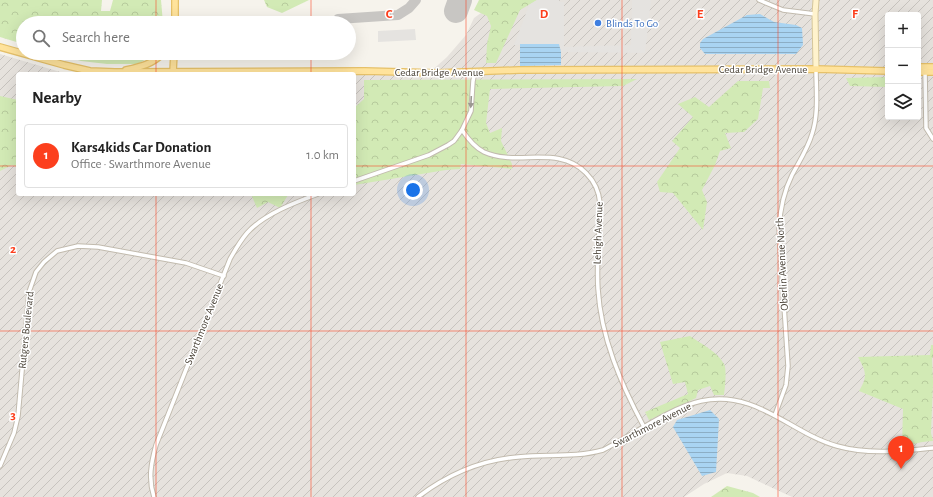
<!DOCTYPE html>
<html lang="en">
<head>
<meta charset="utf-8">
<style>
	:root { --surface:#fff; --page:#f6f6f6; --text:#222; --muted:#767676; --line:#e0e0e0; --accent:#fc3f1d }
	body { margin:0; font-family:"Alegreya Sans",sans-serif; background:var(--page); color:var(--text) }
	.controls { position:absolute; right:12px; top:12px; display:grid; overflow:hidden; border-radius:4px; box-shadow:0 4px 16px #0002 }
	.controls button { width:36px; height:36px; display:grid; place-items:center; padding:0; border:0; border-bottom:1px solid var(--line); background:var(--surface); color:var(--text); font:20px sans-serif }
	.you { position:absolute; left:413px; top:190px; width:14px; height:14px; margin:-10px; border:3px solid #fff; border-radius:50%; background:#1a73e8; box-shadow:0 0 0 6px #1a73e833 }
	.badge { display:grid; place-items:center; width:26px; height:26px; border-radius:50%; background:var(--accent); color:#fff; font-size:13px; font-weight:700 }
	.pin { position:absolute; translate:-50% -33px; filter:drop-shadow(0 1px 2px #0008) }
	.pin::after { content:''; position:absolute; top:21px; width:14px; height:12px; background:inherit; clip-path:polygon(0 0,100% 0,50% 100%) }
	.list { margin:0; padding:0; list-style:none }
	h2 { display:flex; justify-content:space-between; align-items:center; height:52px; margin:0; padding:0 16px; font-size:17px }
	h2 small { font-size:13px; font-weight:400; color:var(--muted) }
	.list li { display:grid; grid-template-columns:26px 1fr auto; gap:12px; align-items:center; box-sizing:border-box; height:64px; margin:0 8px 8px; padding:0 8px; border:1px solid var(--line); border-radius:4px }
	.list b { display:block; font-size:15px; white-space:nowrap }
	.list p { margin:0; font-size:13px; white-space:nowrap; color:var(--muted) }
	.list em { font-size:13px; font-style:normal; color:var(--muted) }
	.icon { flex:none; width:22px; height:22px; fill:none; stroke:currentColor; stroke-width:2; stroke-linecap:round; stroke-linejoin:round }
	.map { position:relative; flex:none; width:933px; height:497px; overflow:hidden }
	.search { position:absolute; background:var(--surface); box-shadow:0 4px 16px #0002; left:16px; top:16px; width:340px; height:44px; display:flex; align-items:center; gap:10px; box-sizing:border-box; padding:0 14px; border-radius:22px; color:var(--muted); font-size:15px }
	.panel { position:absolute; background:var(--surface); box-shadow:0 4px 16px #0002; left:16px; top:72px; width:340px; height:124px; border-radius:4px }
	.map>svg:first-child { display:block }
	.industrial { fill:url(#industrial-furrows); fill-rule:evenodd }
	.forest { fill:url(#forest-crowns) }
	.parking { fill:#e5e3e0 }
	.water { fill:url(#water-rules) }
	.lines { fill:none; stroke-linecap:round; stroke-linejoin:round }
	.taxiway { stroke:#c8c6c3; stroke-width:10 }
	.runway { stroke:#c8c6c3; stroke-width:24 }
	.street-casing { stroke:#c2bbae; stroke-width:5.5 }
	.secondary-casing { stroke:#d6c79b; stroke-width:7 }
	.primary-casing { stroke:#e6c16a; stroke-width:8 }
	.street { stroke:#fff; stroke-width:3.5 }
	.secondary { stroke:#fff3cd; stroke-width:5 }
	.primary { stroke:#ffe39c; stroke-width:5.5 }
	.oneway { fill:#9c9892 }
	.grid { fill:none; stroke:#fc3f1d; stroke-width:1; stroke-opacity:0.55 }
	.shop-dot { fill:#3f7fe0; stroke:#fff; stroke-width:1.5 }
	.labels { text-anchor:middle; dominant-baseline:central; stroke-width:3; stroke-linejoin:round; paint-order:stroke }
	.shop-label { font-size:11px; fill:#366cbe; stroke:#fff; text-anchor:start }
	.street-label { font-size:11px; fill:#4b4439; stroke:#fff }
	.grid-label { font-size:13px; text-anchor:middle; font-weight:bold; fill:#fc3f1d; stroke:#fff; stroke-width:3; stroke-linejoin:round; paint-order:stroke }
</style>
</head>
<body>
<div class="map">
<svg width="933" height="497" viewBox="0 0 933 497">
	<defs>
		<pattern id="industrial-furrows" width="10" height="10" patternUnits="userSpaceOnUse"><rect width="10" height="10" fill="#e6e2dd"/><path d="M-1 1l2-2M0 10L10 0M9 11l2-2" fill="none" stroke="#c7c3be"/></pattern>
		<pattern id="forest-crowns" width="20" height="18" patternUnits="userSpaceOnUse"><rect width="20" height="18" fill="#d2eab5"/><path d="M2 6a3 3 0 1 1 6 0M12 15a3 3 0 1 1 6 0" fill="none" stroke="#b6ca9c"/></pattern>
		<pattern id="water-rules" width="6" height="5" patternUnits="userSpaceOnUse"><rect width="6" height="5" fill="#a9d4f2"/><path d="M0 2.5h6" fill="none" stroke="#8caec5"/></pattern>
	</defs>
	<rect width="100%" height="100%" fill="#f6f3ec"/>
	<path class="industrial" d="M 499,0 L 933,0 L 933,497 L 792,497 L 747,476 L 727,473 L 704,484 L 684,497 L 0,497 L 0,54 L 67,74 L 18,74 L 18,194 L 354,194 L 354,74 L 112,74 L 429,73 L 447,57 L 466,35 L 474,18 ZM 888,15 L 918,15 L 918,117 L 888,117 Z"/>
	<g class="forest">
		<path d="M 0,0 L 102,0 L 101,11 L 110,11 L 113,0 L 161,0 L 163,23 L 23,23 L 23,44 L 0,37 Z"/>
		<path d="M 264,0 L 309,0 L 282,13 L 267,7 Z"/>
		<path d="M 479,0 L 537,0 L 520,10 L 496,63 L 486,63 L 487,44 L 491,26 L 487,16 L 474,10 Z"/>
		<path d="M 55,53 L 156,53 L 138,64 L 107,64 L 81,61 Z"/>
		<path d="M 888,77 L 888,87 L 850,86 L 846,78 Z"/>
		<path d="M 637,79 L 623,86 L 490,89 L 486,123 L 490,133 L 502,128 L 501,141 L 512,164 L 512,169 L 461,164 L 460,169 L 446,170 L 354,185 L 354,108 L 364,99 L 364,80 Z"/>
		<path d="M 738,81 L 769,81 L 770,88 L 763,88 L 758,119 L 744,132 L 725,133 L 731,148 L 720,151 L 715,165 L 702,190 L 707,202 L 703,230 L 673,193 L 660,192 L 657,182 L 680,148 L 672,141 L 693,117 L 678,104 L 695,97 L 709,107 Z"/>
		<path d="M 0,96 L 18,100 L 18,167 L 12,165 L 0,171 Z"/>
		<path d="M 251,194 L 296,194 L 288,195 L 280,208 L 268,202 L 257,208 Z"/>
		<path d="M 690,336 C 700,343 718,352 724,364 C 727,369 725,388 724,395 L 714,395 L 710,386 L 698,390 L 696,398 L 649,420 L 645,412 L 688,394 L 685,382 L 673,384 L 660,342 Z"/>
		<path d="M 931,345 L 933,345 L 933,357 L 932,358 L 933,382 L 931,433 L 933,441 C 922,441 912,445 902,446 L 903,409 L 859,391 C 868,377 866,371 858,357 L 930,355 Z"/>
		<path d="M 727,486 L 753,493 L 760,497 L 711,497 Z"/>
	</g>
	<g class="parking">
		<path d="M 537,0 L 559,0 L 560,2 L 564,2 L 564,47 L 631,45 L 632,0 L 651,0 L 645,53 L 561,52 L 559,44 L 514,45 L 529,5 Z"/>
		<path d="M 415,29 L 416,40 L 378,42 L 378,31 Z"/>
	</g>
	<g class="water">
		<path d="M 760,14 L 774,22 L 796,25 L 802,28 L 803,45 L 796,54 L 705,54 L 700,48 L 700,43 L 703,39 L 747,15 Z"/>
		<path d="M 520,44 L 559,44 L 561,52 L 561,65 L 520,66 Z"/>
		<path d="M 710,410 L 719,419 L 716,472 L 702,476 L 673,427 L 677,420 Z"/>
	</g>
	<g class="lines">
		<path class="taxiway" d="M 338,19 L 398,15 L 409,8 L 416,0"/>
		<path class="runway" d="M 456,11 L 460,0"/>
		<defs>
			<g id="street">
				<path d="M 759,0 L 783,10 L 815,14"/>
				<path d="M 925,70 L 926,128 L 933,139"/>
				<path d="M 462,130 C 468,139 474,147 484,152 C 517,167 558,144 586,173 C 594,181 599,191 600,203 C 600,231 596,260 598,289 C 601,338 621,384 644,427"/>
				<path d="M 354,181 L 429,155 L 448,145 L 454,141 L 462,130 L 471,111 L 473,81 L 475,72"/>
				<path d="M 775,415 L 786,385 L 788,366 L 779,229 C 780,210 783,193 792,175 C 799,162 808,148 812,134 C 819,113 816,90 816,69"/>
				<path d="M 0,466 L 14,433 L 18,416 L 29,292 L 36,272 L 44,262 L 57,251 L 78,246 L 98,247 L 186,263 L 224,276"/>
				<path d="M 154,497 C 148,479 151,463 156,445 L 230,259 C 235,250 241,240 247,233 C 264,214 296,202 318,194"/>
				<path d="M 418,497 C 447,475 482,460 518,457 C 547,454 575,458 603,450 C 633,435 669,408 701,401 C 756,389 790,433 837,446 C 869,455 900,451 933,448"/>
			</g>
			<path id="secondary" d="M 816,69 L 815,14 L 816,0"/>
			<g id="primary">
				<path d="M 175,0 L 175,23"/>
				<path d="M 0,47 L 64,65 L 90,71 L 115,72 L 365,71 L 438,73 L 519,70 L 816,69 L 888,71"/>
				<path d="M 918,67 L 933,67"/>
				<path d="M 126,70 C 140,67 153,64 163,53"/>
				<path d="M 173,72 L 174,53"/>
				<path d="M 918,72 L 933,72"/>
			</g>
		</defs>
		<use href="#street" class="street-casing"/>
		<use href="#secondary" class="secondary-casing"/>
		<use href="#primary" class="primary-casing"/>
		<use href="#street" class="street"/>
		<use href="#secondary" class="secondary"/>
		<use href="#primary" class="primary"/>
	</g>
	<defs><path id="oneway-solid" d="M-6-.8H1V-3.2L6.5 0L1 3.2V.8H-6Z"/></defs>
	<use class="oneway" href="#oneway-solid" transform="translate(471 102) rotate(93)"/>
	<path class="grid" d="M 156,0 L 156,23M 311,0 L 311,23M 466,0 L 466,497M 622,0 L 622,497M 778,0 L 778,497M 156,53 L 156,74M 311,53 L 311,74M 0,166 L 18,166M 354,166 L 933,166M 156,194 L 156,497M 311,194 L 311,497M 0,331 L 933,331"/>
	<circle class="shop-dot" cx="598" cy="23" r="4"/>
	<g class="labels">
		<g class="shop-label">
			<text x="606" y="23">Blinds To Go</text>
		</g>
		<g class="street-label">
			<text x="763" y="69">Cedar Bridge Avenue</text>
			<text x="439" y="72">Cedar Bridge Avenue</text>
			<text transform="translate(598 233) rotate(-88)">Lehigh Avenue</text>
			<text transform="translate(782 264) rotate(-93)">Oberlin Avenue North</text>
			<text transform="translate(204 324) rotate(-68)">Swarthmore Avenue</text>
			<text transform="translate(26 330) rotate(-84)">Rutgers Boulevard</text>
			<text transform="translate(652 425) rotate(-27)">Swarthmore Avenue</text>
		</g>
	</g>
	<g class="grid-label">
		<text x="389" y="18">C</text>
		<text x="544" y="18">D</text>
		<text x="700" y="18">E</text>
		<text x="855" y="18">F</text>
		<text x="13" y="253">2</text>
		<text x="13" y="419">3</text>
	</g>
</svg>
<div class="controls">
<button>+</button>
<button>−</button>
<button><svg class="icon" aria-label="layers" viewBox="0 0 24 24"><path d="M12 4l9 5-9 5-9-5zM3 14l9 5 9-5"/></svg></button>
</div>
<div class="you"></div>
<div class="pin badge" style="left:901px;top:469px">1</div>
<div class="search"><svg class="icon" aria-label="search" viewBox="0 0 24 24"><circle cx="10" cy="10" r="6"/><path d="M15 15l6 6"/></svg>Search here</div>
<section class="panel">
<h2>Nearby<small></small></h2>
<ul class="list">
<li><span class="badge">1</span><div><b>Kars4kids Car Donation</b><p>Office · Swarthmore Avenue</p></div><em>1.0 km</em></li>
</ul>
</section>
</div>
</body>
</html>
